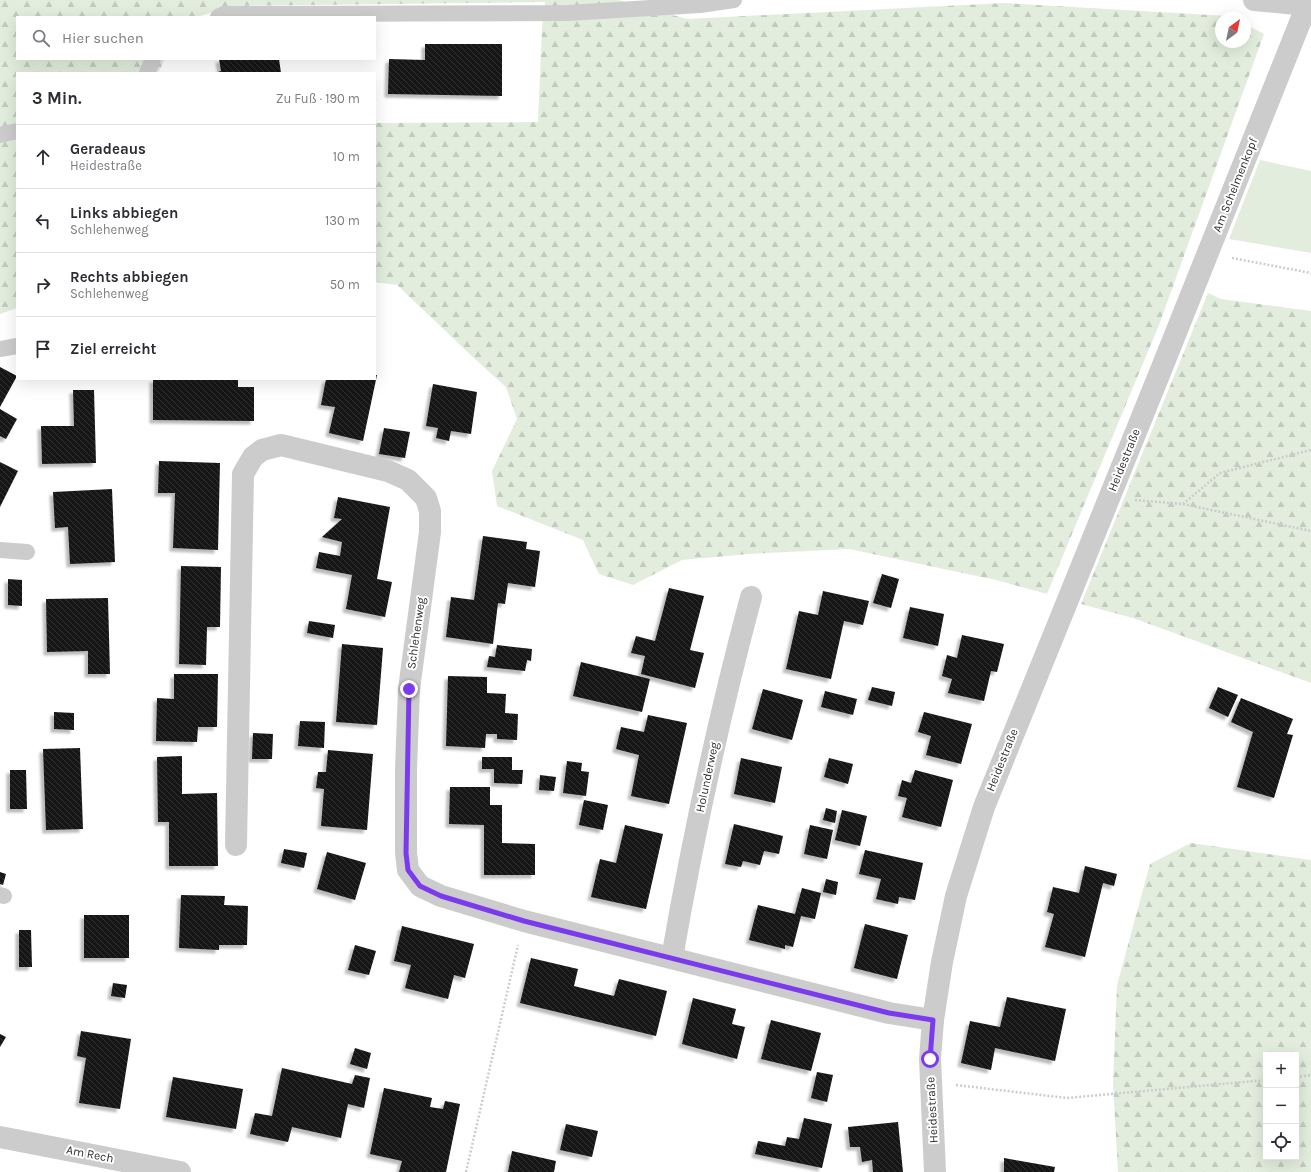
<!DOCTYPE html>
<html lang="de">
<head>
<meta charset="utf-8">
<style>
	:root { --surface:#fff; --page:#f2f2f3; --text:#2b2b33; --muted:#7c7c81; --line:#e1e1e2 }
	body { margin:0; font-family:Karla,sans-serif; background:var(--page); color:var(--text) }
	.controls { position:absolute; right:12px; bottom:12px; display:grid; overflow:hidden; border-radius:0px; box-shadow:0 4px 16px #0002 }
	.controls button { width:36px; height:36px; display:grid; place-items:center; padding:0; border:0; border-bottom:1px solid var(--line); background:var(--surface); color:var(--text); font:20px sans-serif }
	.compass { position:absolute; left:1215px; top:12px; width:36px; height:36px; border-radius:50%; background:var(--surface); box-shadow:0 4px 16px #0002; rotate:33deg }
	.stop { position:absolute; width:12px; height:12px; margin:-9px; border:3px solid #7c3aed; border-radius:50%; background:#fff }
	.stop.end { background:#7c3aed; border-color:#fff; box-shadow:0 1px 4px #0008 }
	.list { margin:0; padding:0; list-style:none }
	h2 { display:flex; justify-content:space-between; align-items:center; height:52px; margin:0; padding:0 16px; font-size:17px }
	h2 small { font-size:13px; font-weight:400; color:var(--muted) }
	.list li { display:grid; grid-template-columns:26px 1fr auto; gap:12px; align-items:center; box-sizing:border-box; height:64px; padding:0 16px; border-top:1px solid var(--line) }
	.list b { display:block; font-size:15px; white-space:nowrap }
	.list p { margin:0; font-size:13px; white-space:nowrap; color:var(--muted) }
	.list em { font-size:13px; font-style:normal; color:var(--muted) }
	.icon { flex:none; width:22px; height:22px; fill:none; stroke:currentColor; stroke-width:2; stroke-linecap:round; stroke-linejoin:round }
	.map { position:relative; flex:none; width:1311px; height:1172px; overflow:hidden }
	.search { position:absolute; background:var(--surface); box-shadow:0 4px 16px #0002; left:16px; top:16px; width:360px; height:44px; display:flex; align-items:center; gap:10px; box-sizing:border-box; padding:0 14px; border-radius:0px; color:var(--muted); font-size:15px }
	.panel { position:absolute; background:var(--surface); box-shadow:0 4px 16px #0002; left:16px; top:72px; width:360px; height:308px; border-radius:0px }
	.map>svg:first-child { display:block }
	.green { fill:#e2eddd }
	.forest { fill:url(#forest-firs); fill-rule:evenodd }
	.building { fill:url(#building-back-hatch); filter:url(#shadow) }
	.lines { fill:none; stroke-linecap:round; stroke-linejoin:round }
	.path { stroke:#ccc; stroke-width:2.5; stroke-dasharray:2 2; stroke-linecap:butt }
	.lane { stroke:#ccc; stroke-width:16 }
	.street { stroke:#ccc; stroke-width:22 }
	.route { stroke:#7c3aed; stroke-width:5 }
	.labels { text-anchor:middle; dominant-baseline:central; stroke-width:4; stroke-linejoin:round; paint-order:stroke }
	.street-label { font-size:12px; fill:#2f2f2f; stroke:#fff }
</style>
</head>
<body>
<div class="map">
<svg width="1311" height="1172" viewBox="0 0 1311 1172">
	<defs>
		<pattern id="forest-firs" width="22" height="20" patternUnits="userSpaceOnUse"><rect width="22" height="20" fill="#e2eddd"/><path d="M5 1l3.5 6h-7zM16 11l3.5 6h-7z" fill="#c2ccbe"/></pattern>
		<pattern id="building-back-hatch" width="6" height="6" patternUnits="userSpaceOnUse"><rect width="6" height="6" fill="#161616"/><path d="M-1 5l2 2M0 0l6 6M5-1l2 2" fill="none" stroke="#303030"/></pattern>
		<filter id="shadow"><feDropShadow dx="-3.5" dy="3.5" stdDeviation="1" flood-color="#0004"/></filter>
	</defs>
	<rect width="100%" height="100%" fill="#fff"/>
	<path class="green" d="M 1260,160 L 1311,171 L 1311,253 L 1229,239 Z"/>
	<g class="forest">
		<path d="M 0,0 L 618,0 L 687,19 L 1004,3 L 1228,16 L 1232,18 L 1221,18 L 1221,42 L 1245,42 L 1245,24 L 1264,34 L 1159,325 L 1047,594 L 996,580 L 849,549 L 749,554 L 682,560 L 633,585 L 599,574 L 583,540 L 497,506 L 492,471 L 517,419 L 506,387 L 476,360 L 397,285 L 375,282 L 375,123 L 538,122 L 542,28 L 545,2 L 232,6 L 197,17 L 17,17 L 17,59 L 165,59 L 158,73 L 17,73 L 17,308 L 0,314 Z"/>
		<path d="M 1208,293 L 1221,299 L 1311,311 L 1311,683 L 1133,618 L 1081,604 Z"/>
		<path d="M 1191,843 L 1311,860 L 1311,1172 L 1118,1172 L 1113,1084 L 1117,985 L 1150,864 ZM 1266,1055 L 1296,1055 L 1296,1157 L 1266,1157 Z"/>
	</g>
	<g class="building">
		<path d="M 425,44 L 502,44 L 502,96 L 388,94 L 389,59 L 425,60 Z"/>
		<path d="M 219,59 L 279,59 L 281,73 L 215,73 L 221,71 Z"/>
		<path d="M 0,367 L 17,376 L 0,407 Z"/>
		<path d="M 375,375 L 377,375 L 363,441 L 329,433 L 335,407 L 321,405 L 326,379 L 375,379 Z"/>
		<path d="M 153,379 L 238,379 L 238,387 L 254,387 L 254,421 L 153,420 Z"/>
		<path d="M 433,384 L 477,392 L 471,434 L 451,431 L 449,441 L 436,438 L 438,428 L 426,426 Z"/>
		<path d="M 73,390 L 94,390 L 96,463 L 42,464 L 41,426 L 74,426 Z"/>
		<path d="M 0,409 L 17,419 L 6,439 L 0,436 Z"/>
		<path d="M 384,428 L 410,432 L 405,458 L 379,454 Z"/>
		<path d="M 159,461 L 220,463 L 218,550 L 173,548 L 175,493 L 158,493 Z"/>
		<path d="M 0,462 L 18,471 L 0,507 Z"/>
		<path d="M 112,489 L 115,562 L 70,564 L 68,527 L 55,528 L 53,492 Z"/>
		<path d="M 338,497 L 390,507 L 377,579 L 392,582 L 385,617 L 346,609 L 352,575 L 316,568 L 319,552 L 340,556 L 342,542 L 322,537 L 342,519 L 334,518 Z"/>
		<path d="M 483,536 L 527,542 L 526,549 L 540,551 L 535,587 L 508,583 L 505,604 L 498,603 L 493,644 L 446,637 L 451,597 L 474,600 Z"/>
		<path d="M 181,566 L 221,567 L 220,627 L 207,627 L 206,665 L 179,664 Z"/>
		<path d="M 882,574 L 899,579 L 891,608 L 873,603 Z"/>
		<path d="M 8,579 L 22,580 L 22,606 L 8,605 Z"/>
		<path d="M 669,588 L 704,596 L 690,650 L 704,653 L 695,688 L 641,674 L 645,656 L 631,653 L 636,636 L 655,641 Z"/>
		<path d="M 823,591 L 869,601 L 863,625 L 844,621 L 831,679 L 786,669 L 799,611 L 818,615 Z"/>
		<path d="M 108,598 L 110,674 L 88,674 L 88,651 L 47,652 L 46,599 Z"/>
		<path d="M 910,607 L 944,614 L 938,646 L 903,638 Z"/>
		<path d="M 309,621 L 335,625 L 333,638 L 307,633 Z"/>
		<path d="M 962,635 L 1004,644 L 997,672 L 991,671 L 984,701 L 948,693 L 952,679 L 942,676 L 947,655 L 957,658 Z"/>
		<path d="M 342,644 L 383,648 L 377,725 L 336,722 Z"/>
		<path d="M 497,645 L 532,649 L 531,661 L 527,660 L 525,671 L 487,667 L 489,656 L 495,657 Z"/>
		<path d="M 581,662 L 650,679 L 642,712 L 573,696 Z"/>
		<path d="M 174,674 L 218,674 L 217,727 L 198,727 L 197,742 L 156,741 L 157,698 L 174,699 Z"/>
		<path d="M 448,676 L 487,677 L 487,693 L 506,694 L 505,713 L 518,714 L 517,740 L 497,739 L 497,734 L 486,734 L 485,748 L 446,746 Z"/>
		<path d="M 872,687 L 895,692 L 892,706 L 868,700 Z"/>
		<path d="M 1218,687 L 1238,695 L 1228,717 L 1209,708 Z"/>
		<path d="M 763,689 L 803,700 L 792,740 L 752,729 Z"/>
		<path d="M 825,691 L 857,699 L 853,715 L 821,707 Z"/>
		<path d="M 1241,698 L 1293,719 L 1287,734 L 1293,735 L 1274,798 L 1237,787 L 1253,732 L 1231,722 Z"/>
		<path d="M 54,712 L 74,713 L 74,730 L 54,729 Z"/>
		<path d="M 924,712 L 972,724 L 961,764 L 926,755 L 931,736 L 918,732 Z"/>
		<path d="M 648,715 L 687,723 L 669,804 L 631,796 L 639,755 L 616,749 L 621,727 L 644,732 Z"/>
		<path d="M 300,721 L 325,722 L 324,748 L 298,746 Z"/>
		<path d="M 253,733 L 273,734 L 272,759 L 252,759 Z"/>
		<path d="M 80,748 L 83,829 L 46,830 L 43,749 Z"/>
		<path d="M 328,750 L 373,754 L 367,830 L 321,826 L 324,789 L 316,788 L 318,772 L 326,772 Z"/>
		<path d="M 182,756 L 182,794 L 217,793 L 218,866 L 169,866 L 169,822 L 158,822 L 157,757 Z"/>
		<path d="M 482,757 L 512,757 L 512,770 L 523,770 L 522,784 L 494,783 L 494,769 L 482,769 Z"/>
		<path d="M 741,758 L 782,767 L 775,803 L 734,794 Z"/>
		<path d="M 829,758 L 853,764 L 848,784 L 824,777 Z"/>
		<path d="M 567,761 L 582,763 L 581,771 L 589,772 L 586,796 L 563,793 Z"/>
		<path d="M 10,770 L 26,770 L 27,809 L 10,809 Z"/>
		<path d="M 915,770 L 953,780 L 941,827 L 902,817 L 907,798 L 898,796 L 902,780 L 911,783 Z"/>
		<path d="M 540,775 L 556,777 L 554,791 L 539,790 Z"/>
		<path d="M 450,787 L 490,787 L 490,805 L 502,805 L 502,843 L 535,844 L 535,875 L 484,875 L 484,825 L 449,824 Z"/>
		<path d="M 584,800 L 608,805 L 603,830 L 579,825 Z"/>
		<path d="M 826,808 L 837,811 L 835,823 L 823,820 Z"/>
		<path d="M 842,810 L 867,816 L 860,846 L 835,840 Z"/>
		<path d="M 734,824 L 783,836 L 779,854 L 764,851 L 760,865 L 743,861 L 741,867 L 725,864 Z"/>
		<path d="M 625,825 L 663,834 L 646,909 L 591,897 L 600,859 L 616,863 Z"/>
		<path d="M 810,825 L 833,830 L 827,859 L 804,854 Z"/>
		<path d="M 284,849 L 307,853 L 304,868 L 281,863 Z"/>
		<path d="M 865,850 L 923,863 L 915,900 L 899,897 L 898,904 L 876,899 L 881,879 L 859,874 Z"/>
		<path d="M 327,852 L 366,863 L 355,900 L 317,889 Z"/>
		<path d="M 1085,866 L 1117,874 L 1114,886 L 1103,883 L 1085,957 L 1045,947 L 1054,914 L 1047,912 L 1053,887 L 1079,893 Z"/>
		<path d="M 0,872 L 6,874 L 3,885 L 0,884 Z"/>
		<path d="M 826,879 L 838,882 L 836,895 L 823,892 Z"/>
		<path d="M 802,888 L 821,893 L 815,919 L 801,916 L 793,947 L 785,945 L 785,949 L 749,940 L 758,905 L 795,914 Z"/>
		<path d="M 181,895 L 225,896 L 224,905 L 248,906 L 247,945 L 219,945 L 219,950 L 179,948 Z"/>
		<rect x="84" y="915" width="45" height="43"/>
		<path d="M 865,924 L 908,935 L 897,979 L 854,968 Z"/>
		<path d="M 402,926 L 474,944 L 465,978 L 454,975 L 448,999 L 405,988 L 411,965 L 394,961 Z"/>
		<path d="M 19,930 L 31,930 L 32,967 L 19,967 Z"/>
		<path d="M 355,945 L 376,951 L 369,975 L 348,970 Z"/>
		<path d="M 531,958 L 578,969 L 574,986 L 614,996 L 619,979 L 667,991 L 656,1036 L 520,1003 Z"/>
		<path d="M 113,983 L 127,985 L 125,998 L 111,996 Z"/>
		<path d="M 1007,997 L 1066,1009 L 1055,1061 L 995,1048 L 991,1070 L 961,1063 L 970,1021 L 1000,1027 Z"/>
		<path d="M 693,998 L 736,1009 L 732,1024 L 745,1027 L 737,1059 L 682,1044 Z"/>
		<path d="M 771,1020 L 821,1033 L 811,1071 L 761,1059 Z"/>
		<path d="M 81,1031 L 131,1039 L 120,1109 L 79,1103 L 86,1058 L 77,1056 Z"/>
		<path d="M 0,1034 L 6,1037 L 0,1047 Z"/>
		<path d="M 355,1048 L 371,1053 L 367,1069 L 350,1064 Z"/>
		<path d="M 282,1068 L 352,1084 L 355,1075 L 370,1078 L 364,1108 L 348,1104 L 341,1138 L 292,1127 L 288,1142 L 250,1134 L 255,1113 L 272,1116 Z"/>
		<path d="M 817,1072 L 833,1075 L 827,1102 L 811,1098 Z"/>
		<path d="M 173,1077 L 243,1089 L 236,1129 L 166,1117 Z"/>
		<path d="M 384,1088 L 432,1098 L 430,1107 L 443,1109 L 445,1101 L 460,1104 L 446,1172 L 399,1172 L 402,1161 L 370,1154 Z"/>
		<path d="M 804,1118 L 832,1124 L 822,1168 L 755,1154 L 758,1141 L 785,1146 L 787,1137 L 799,1139 Z"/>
		<path d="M 898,1122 L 903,1172 L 873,1172 L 872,1160 L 862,1162 L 860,1147 L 850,1147 L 848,1127 Z"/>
		<path d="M 566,1124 L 598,1131 L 592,1157 L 560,1150 Z"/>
		<path d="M 512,1151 L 556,1161 L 554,1172 L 508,1172 Z"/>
		<path d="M 1004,1158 L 1055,1167 L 1054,1172 L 1004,1172 Z"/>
	</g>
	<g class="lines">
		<g class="path">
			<path d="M 1232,258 L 1311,273"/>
			<path d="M 1135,500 L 1183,504 L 1220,473 L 1311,450"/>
			<path d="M 1183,504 L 1311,531"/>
			<path d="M 1296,1077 L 1311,1075"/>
			<path d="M 956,1085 L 1067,1098 L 1266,1080"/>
			<path d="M 466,1172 L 518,945"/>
		</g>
		<g class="lane">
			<path d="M 218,17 L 224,14 L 568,13 L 700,5 L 734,0"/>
			<path d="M 147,73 L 153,59"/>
			<path d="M 0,135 L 17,131"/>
			<path d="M 0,349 L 17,346"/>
			<path d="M 0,550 L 27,552"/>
			<path d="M 0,895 L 4,896"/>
		</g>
		<g class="street">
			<path d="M 1254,0 L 1307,5"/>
			<path d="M 236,845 L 243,474 L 253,457 L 262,450 L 281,445 L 388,471 L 408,480 L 426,498 L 430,511 L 430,532 L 409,689 L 406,769 L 406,853 L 408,870 L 420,886 L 441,896 L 524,921 L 889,1013 L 933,1020"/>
			<path d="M 672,958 C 693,836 719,717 751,597"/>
			<path d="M 0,1137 L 180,1172"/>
			<path d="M 935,1172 L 930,1059 L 933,1020 L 942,962 L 956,896 L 984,807 L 1161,370 L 1309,0"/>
		</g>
	</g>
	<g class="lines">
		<path class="route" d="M 409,689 L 406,853 L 408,870 L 420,886 L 441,896 L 524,921 L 889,1013 L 933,1020 L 930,1059"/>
	</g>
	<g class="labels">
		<g class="street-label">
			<text transform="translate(1235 185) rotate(-68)">Am Schelmenkopf</text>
			<text transform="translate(1124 460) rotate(-68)">Heidestraße</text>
			<text transform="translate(416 633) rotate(-82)">Schlehenweg</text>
			<text transform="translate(1002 760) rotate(-68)">Heidestraße</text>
			<text transform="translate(707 777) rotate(-78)">Holunderweg</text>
			<text transform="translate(932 1110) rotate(-93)">Heidestraße</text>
			<text transform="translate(90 1154) rotate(11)">Am Rech</text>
		</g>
	</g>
</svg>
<div class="controls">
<button>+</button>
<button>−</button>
<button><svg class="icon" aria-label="locate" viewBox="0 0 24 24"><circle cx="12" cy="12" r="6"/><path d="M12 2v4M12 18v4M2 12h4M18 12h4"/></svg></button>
</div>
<svg class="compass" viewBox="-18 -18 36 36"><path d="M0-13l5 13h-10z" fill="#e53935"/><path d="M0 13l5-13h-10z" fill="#7c7c81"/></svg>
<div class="stop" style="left:930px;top:1059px"></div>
<div class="stop end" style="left:409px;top:689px"></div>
<div class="search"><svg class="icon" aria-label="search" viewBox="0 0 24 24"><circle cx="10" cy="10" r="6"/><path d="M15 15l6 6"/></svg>Hier suchen</div>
<section class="panel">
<h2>3 Min.<small>Zu Fuß · 190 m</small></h2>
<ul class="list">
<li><svg class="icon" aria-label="ahead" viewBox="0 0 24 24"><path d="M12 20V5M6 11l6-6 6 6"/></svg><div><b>Geradeaus</b><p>Heidestraße</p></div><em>10 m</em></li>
<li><svg class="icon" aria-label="left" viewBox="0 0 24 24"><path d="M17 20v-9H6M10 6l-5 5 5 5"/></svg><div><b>Links abbiegen</b><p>Schlehenweg</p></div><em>130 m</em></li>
<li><svg class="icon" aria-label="right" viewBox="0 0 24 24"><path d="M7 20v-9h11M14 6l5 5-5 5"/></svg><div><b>Rechts abbiegen</b><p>Schlehenweg</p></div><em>50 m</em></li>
<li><svg class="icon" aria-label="arrive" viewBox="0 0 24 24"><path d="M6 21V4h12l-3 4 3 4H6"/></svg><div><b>Ziel erreicht</b></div></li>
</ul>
</section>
</div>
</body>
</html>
